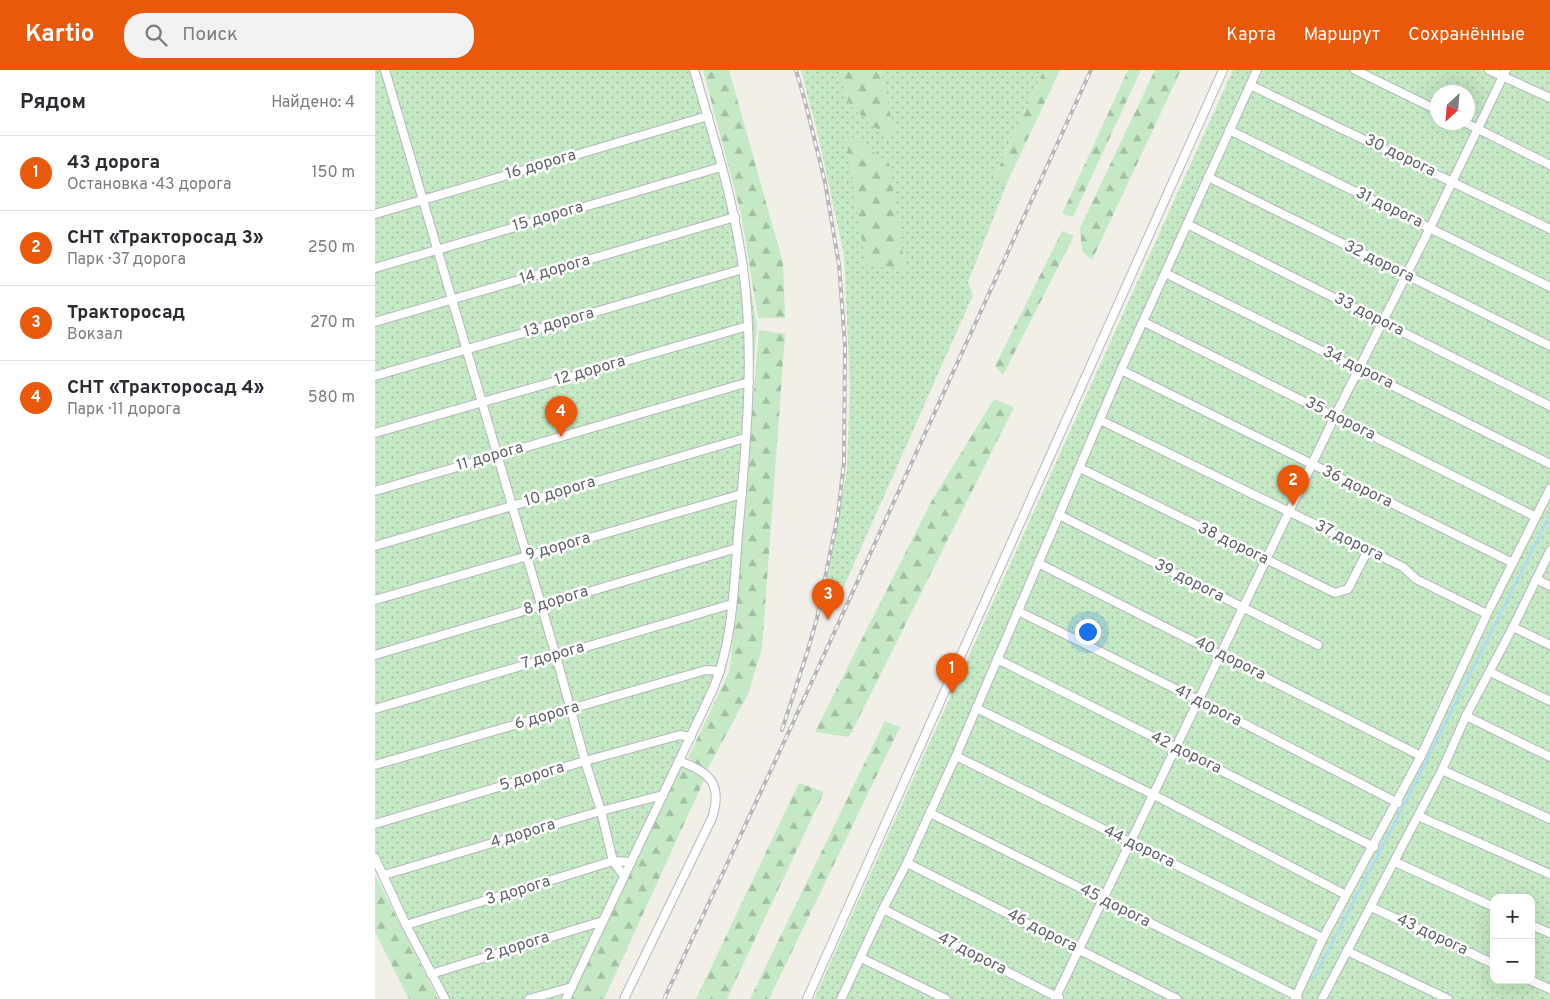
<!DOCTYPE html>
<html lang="ru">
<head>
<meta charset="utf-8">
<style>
	:root { --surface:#fff; --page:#f2f2f3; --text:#2b2b33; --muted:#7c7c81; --line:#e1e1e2; --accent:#ea580c }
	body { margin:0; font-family:Overpass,sans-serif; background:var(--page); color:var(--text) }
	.controls { position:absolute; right:15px; bottom:15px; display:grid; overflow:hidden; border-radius:10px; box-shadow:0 5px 20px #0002 }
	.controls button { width:45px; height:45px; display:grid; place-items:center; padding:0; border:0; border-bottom:1px solid var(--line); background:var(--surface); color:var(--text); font:25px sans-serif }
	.compass { position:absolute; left:1055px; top:15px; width:45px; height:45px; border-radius:50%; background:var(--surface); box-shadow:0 5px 20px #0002; rotate:206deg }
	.you { position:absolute; left:712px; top:561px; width:18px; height:18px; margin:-12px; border:4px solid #fff; border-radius:50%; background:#1a73e8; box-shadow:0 0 0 8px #1a73e833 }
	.badge { display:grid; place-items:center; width:32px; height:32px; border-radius:50%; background:var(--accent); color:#fff; font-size:16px; font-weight:700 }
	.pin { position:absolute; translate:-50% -41px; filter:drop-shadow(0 1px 2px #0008) }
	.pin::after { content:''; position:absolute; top:26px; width:18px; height:15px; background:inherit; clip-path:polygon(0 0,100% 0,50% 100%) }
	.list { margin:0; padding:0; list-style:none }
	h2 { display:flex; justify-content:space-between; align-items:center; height:65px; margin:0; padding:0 20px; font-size:21px }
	h2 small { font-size:16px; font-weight:400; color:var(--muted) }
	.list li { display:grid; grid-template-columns:32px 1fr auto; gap:15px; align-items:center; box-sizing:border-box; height:75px; padding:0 20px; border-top:1px solid var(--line) }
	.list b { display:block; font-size:19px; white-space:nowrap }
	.list p { margin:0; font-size:16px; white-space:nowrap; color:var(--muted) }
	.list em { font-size:16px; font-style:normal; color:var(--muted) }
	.icon { flex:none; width:28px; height:28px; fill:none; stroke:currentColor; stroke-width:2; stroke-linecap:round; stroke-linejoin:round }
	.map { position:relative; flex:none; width:1175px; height:929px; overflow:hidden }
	header { display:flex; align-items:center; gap:30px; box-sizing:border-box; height:70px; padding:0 25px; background:var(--accent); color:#fff }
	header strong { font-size:24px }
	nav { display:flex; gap:28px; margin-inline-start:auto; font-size:18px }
	.search { width:350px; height:45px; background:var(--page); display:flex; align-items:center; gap:12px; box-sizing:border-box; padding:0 18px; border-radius:20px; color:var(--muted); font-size:19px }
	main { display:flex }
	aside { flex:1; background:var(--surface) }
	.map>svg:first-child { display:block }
	.grass { fill:url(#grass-dots); fill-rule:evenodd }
	.forest { fill:url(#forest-firs) }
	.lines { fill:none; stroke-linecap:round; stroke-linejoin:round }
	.stream { stroke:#aadaff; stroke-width:2 }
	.minor-casing { stroke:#b5b8bc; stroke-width:10 }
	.minor { stroke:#fff; stroke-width:8 }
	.rail-casing { stroke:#b6b7b8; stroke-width:4 }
	.rail { stroke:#fff; stroke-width:2; stroke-dasharray:5.5; stroke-linecap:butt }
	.labels { text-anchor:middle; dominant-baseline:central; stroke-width:5; stroke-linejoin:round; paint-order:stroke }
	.street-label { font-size:16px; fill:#5f6368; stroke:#fff }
</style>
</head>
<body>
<header>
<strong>Kartio</strong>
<div class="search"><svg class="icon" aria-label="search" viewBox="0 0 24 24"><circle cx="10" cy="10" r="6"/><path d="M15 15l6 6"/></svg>Поиск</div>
<nav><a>Карта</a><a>Маршрут</a><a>Сохранённые</a></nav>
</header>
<main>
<aside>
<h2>Рядом<small>Найдено: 4</small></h2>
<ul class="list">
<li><span class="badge">1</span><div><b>43 дорога</b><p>Остановка · 43 дорога</p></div><em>150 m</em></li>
<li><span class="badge">2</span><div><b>СНТ «Тракторосад 3»</b><p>Парк · 37 дорога</p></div><em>250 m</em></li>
<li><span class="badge">3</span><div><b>Тракторосад</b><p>Вокзал</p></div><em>270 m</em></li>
<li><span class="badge">4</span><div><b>СНТ «Тракторосад 4»</b><p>Парк · 11 дорога</p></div><em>580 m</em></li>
</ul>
</aside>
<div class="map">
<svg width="1175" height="929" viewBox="0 0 1175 929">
	<defs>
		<pattern id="grass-dots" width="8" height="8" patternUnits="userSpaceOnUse" patternTransform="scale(1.25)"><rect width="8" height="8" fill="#c5e8c5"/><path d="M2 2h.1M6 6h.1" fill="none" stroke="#a3c0a4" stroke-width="1.8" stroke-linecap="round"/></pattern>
		<pattern id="forest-firs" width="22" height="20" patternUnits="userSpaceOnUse" patternTransform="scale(1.25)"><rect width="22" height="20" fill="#c5e8c5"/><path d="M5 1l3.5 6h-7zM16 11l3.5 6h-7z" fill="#a3c0a4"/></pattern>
	</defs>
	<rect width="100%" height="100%" fill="#f1efe8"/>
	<g class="grass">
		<path d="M 0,0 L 325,0 L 363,144 L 382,256 L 358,540 L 351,601 L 193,929 L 67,929 L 0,797 Z"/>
		<path d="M 426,0 L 465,0 L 474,34 L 508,65 L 520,63 L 505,0 L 669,0 L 619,107 L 632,113 L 593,212 L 598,225 L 466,523 L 451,516 L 472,399 L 475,315 L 469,185 L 443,65 Z"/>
		<path d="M 858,0 L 1175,0 L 1175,929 L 439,929 ZM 1062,22 L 1092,22 L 1092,52 L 1062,52 ZM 1119,828 L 1156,828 L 1156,910 L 1119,910 Z"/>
	</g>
	<g class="forest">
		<path d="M 328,0 L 354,0 L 408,193 L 410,248 L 383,248 L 366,144 Z"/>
		<path d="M 465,0 L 505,0 L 520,63 L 508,65 L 474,34 Z"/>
		<path d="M 669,0 L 685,0 L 632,113 L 619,108 Z"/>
		<path d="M 753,0 L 766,0 L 698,147 L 687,144 Z"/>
		<path d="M 780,0 L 806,0 L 717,190 L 707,181 L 705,158 Z"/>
		<path d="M 470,63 L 514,93 L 530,198 L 491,196 Z"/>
		<path d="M 687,161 L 699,166 L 628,305 L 620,296 Z"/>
		<path d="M 384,260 L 410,264 L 387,578 L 373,624 L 332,700 L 313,688 L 355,600 Z"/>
		<path d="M 619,329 L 639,337 L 474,667 L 440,662 L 556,432 Z"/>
		<path d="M 510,651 L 525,657 L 394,929 L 375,929 Z"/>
		<path d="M 307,695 L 330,708 L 229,929 L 195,929 Z"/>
		<path d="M 424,713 L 449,722 L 352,929 L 321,929 Z"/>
		<path d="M 0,805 L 63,929 L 34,929 L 0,862 Z"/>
	</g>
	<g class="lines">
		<path class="stream" d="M 939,908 L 1043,708 L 1175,445"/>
		<defs>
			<g id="minor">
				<path d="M 10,0 L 181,586 L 210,691 L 226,741 L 238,791 L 249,806"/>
				<path d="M 980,0 L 1062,40"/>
				<path d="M 1114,0 L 1175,28"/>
				<path d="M 875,15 L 1175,159"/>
				<path d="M 1089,52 L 1175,95"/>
				<path d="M 854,60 L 1175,217"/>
				<path d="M 833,107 L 1175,276"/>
				<path d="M 0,144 L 333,46"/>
				<path d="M 812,154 L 1175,336"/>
				<path d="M 0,198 L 346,97"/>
				<path d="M 790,203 L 1175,394"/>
				<path d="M 0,252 L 360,147"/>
				<path d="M 769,252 L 1161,447"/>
				<path d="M 746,300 L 1138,493"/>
				<path d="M 0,306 L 368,199"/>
				<path d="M 725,350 L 1028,497 L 1041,509 L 1112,544"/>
				<path d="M 0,363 L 373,256"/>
				<path d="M 705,398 L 960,523 L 973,519 L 993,480"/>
				<path d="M 0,421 L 374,312"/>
				<path d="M 684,445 L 943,575"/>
				<path d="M 0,476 L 370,368"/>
				<path d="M 663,493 L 1046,686"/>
				<path d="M 1161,509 L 1175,516"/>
				<path d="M 0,530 L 367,424"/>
				<path d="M 643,541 L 823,630 L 1023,733"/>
				<path d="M 1138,557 L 1175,575"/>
				<path d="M 0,585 L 362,478"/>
				<path d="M 622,589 L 999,777"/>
				<path d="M 1115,602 L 1175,631"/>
				<path d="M 601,638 L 779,725 L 971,825"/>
				<path d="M 0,639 L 357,534"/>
				<path d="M 1091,646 L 1175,687"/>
				<path d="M 581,686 L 948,868"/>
				<path d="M 0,695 L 331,600 L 345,601"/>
				<path d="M 1067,700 L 1175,749"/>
				<path d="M 555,743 L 922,926 L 923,929"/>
				<path d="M 1043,746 L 1175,804"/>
				<path d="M 0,754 L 210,691 L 305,665 L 316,667"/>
				<path d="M 0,788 L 31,855 L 70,929"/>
				<path d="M 1020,792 L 1119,837"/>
				<path d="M 532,793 L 802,929"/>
				<path d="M 9,805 L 226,741 L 288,725"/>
				<path d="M 996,837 L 1119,894"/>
				<path d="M 508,839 L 684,928"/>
				<path d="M 31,855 L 238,791 L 256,792"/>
				<path d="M 1156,855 L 1175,863"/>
				<path d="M 972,881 L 1073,929"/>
				<path d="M 486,888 L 571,929"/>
				<path d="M 56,904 L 228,851"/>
				<path d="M 1155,910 L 1175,919"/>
				<path d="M 154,929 L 197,917"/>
				<path d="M 191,929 L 339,617 C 358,570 359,515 363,465 C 371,377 380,286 368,198 C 359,131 338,65 319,0"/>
				<path d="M 249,929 L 337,748 C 348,714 335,702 304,691"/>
				<path d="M 432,929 L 848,0"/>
				<path d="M 466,929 L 508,839 L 532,793 L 581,686 L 746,300 L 882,0"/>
				<path d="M 680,929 L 960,346 L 1055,158 L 1131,0"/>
				<path d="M 920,929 L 948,868 L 1046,686 L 1112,544 L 1175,419"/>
				<path d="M 947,929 L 1067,700 L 1091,646 L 1138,557 L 1175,481"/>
			</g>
		</defs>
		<use href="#minor" class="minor-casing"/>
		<use href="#minor" class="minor"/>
		<defs>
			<g id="rail">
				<path d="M 407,660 L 432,583 L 442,548 L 463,444 L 469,392 L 470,275 L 464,195 L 450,112 L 431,35 L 421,0"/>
				<path d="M 289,929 L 417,655 L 716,0"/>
			</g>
		</defs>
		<use href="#rail" class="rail-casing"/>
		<use href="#rail" class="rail"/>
	</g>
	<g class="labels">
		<g class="street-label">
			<text transform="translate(1025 86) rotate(26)">30 дорога</text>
			<text transform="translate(166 95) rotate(-16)">16 дорога</text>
			<text transform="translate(1014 138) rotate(26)">31 дорога</text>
			<text transform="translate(173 147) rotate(-16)">15 дорога</text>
			<text transform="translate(1004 192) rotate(26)">32 дорога</text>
			<text transform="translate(180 200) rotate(-16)">14 дорога</text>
			<text transform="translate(994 245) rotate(27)">33 дорога</text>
			<text transform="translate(184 253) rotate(-16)">13 дорога</text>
			<text transform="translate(983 298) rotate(26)">34 дорога</text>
			<text transform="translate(215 301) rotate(-16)">12 дорога</text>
			<text transform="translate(965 349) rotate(27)">35 дорога</text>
			<text transform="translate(115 387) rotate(-16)">11 дорога</text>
			<text transform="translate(982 417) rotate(26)">36 дорога</text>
			<text transform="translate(185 422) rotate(-16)">10 дорога</text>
			<text transform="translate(974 471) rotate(26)">37 дорога</text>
			<text transform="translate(858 474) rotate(26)">38 дорога</text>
			<text transform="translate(183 477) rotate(-16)">9 дорога</text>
			<text transform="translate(814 511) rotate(27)">39 дорога</text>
			<text transform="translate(181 531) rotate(-17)">8 дорога</text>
			<text transform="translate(178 586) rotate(-16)">7 дорога</text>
			<text transform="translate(855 589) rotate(27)">40 дорога</text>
			<text transform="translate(833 636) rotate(27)">41 дорога</text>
			<text transform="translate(172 646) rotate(-16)">6 дорога</text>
			<text transform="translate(811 683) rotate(26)">42 дорога</text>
			<text transform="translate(157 707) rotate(-17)">5 дорога</text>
			<text transform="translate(148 764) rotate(-17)">4 дорога</text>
			<text transform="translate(764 777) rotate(26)">44 дорога</text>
			<text transform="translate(143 821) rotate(-17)">3 дорога</text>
			<text transform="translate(740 836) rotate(27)">45 дорога</text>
			<text transform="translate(667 861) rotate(27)">46 дорога</text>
			<text transform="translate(1057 865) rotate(25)">43 дорога</text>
			<text transform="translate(142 877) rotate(-17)">2 дорога</text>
			<text transform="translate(597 884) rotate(27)">47 дорога</text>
		</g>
	</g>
</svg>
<div class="controls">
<button>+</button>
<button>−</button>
</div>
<svg class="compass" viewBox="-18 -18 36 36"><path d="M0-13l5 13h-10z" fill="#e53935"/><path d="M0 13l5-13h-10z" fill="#7c7c81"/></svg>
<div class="you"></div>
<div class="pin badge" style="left:577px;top:624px">1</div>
<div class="pin badge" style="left:918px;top:436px">2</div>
<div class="pin badge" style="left:453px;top:550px">3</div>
<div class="pin badge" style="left:186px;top:367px">4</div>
</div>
</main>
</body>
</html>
